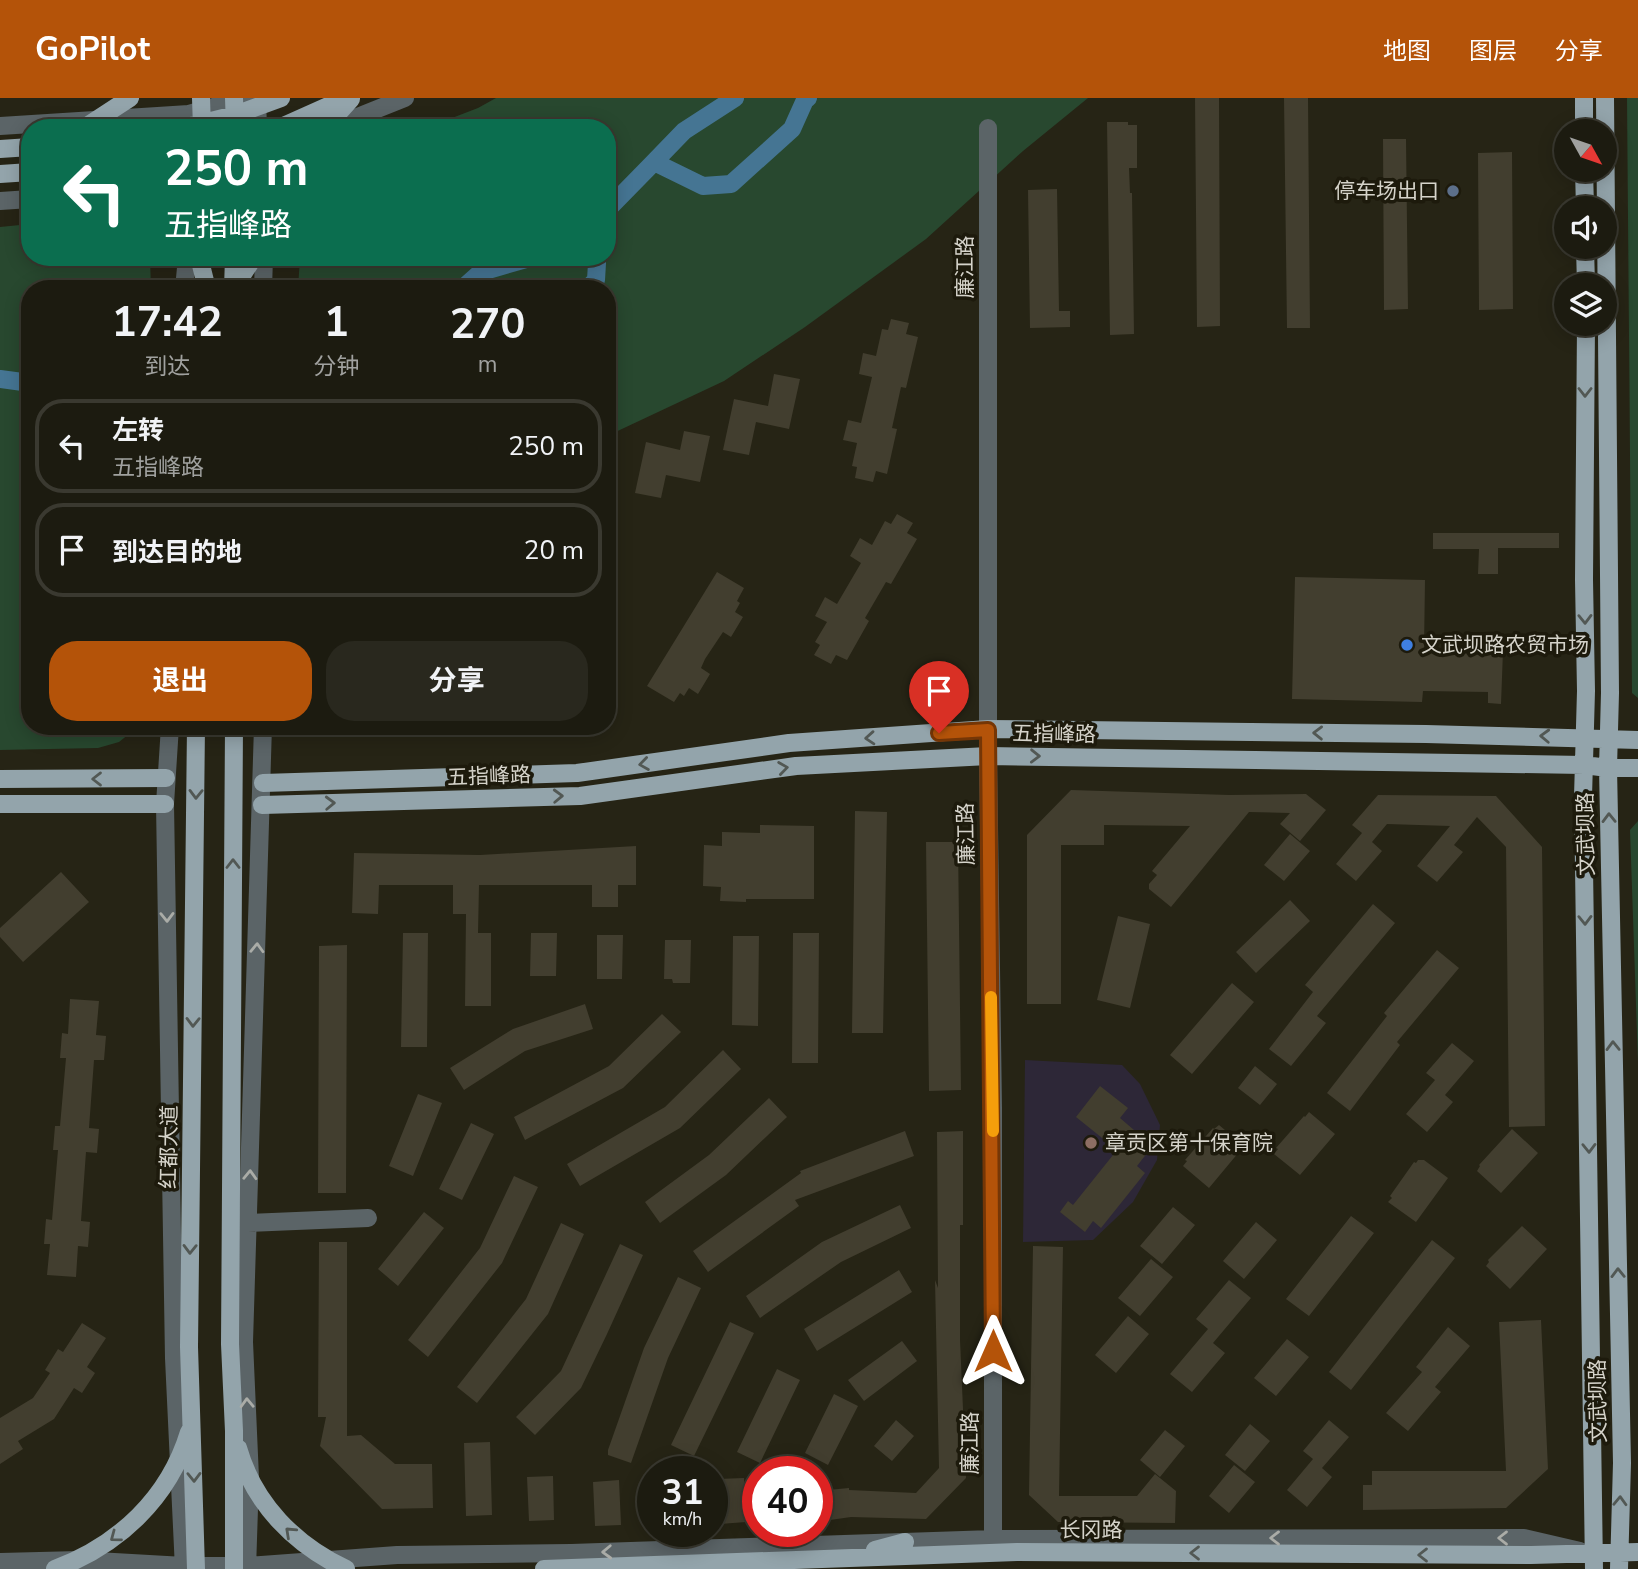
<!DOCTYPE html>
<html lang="zh">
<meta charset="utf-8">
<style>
:root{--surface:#1c1b10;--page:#29281e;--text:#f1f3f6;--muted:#a0a19f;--line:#3a3930;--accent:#b45309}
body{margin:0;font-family:"Nunito Sans","Noto Sans SC",sans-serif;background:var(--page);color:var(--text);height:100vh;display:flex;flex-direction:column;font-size:26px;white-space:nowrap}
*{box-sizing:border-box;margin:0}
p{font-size:23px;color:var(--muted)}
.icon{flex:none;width:38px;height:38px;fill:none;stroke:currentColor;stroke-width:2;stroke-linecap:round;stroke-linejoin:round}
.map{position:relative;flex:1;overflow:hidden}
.details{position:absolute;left:21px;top:182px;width:595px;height:455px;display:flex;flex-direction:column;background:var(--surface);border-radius:28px;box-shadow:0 4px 18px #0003,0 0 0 2px var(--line)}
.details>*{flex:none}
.hud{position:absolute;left:21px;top:21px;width:595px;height:147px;border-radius:28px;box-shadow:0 4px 18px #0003,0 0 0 2px var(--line);background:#0b6e4f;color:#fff;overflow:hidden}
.needle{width:46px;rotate:130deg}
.tools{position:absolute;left:1554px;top:21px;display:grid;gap:14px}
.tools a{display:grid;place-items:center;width:63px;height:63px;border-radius:50%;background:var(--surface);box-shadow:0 4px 18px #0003,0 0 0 2px var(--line);font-size:35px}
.speed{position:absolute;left:637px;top:1358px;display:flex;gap:14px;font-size:35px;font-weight:700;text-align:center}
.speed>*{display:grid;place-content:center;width:91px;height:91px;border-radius:50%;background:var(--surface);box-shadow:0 4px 18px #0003,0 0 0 2px var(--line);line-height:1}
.speed small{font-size:18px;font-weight:400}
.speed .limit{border:10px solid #d22;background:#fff;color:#111}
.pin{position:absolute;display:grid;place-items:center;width:60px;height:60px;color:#fff;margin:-72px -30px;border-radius:50% 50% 50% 0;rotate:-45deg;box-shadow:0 0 7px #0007}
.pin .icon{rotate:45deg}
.me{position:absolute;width:77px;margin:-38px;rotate:0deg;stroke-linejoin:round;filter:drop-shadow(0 0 5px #0008)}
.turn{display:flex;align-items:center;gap:24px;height:147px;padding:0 28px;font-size:32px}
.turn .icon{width:91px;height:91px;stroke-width:2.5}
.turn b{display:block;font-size:49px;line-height:60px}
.eta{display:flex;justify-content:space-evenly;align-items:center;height:119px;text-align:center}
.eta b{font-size:42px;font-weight:700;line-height:49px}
.primary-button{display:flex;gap:14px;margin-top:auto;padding:14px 28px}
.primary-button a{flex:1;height:80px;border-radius:28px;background:var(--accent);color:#fff;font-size:28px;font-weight:700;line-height:80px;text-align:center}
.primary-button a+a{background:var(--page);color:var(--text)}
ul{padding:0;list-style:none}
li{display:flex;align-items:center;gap:21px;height:94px;margin:0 14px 10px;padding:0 14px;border:4px solid var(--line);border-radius:28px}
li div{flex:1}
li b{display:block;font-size:26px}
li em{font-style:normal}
header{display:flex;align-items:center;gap:42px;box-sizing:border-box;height:98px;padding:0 35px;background:var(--accent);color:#fff}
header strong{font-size:33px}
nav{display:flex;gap:38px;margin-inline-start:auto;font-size:24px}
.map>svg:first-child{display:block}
.education{fill:#2d2737}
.green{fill:#28482f}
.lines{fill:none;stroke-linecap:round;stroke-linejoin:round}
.canal{stroke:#457593;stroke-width:18}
.building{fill:#423e2f}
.minor{stroke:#5b6467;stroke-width:18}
.major{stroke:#93a4ab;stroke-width:18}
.oneway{stroke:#525854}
.oneway2{stroke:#aaaca7}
.route-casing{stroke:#753606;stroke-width:18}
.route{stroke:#b45309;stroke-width:12}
.slow{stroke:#f59e0b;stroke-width:12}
.service-dot{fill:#5c6f8a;stroke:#1d1a0c;stroke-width:2.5}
.shop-dot{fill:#3f7fe0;stroke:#1d1a0c;stroke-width:2.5}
.education-dot{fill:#8d6e63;stroke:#1d1a0c;stroke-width:2.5}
.labels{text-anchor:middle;stroke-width:7;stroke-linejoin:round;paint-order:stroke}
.poi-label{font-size:21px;fill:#d5d3ca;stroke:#1d1a0c;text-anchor:start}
.street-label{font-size:21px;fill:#d5d3ca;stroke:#1d1a0c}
</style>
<header>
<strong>GoPilot</strong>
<nav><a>地图</a><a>图层</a><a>分享</a></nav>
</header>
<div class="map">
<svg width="1638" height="1471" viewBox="0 0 1638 1471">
<rect width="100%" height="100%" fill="#262415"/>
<path class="education" d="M 1025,962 L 1122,967 L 1140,986 L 1160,1027 L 1157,1062 L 1133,1104 L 1093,1142 L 1023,1144 Z"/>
<path class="green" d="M 496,0 L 1088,0 L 1023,53 L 926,141 L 805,229 L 724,283 L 607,338 L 607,191 L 298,191 L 300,159 L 607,159 L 607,30 L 426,30 L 478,10 Z
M 1627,0 L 1638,0 L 1638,600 L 1632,595 Z
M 30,126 L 30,159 L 150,159 L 151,191 L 30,191 L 30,628 L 139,628 L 119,644 L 98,650 L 0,652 L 0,129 Z
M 1638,723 L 1638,965 L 1630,732 Z"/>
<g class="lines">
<path class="canal" d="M 654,64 L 684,33 L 735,0
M 607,112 L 654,64 L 703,88 L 731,86 L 792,31 L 805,2 L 808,0
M 462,191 L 481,174 L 533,159
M 587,191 L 596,182 L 597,165 L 592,159
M 0,281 L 30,285"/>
</g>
<path class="building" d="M 1195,0 L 1219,0 L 1220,228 L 1197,229 Z
M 1284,0 L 1308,0 L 1310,230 L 1287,230 Z
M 1107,24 L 1128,24 L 1128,27 L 1137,27 L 1137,70 L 1129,70 L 1130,95 L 1132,95 L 1134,236 L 1110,237 Z
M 1383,41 L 1406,41 L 1408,211 L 1384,212 Z
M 1512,54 L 1513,211 L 1479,212 L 1478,55 Z
M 1057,91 L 1059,213 L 1070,213 L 1070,229 L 1030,230 L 1028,92 Z
M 891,221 L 909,225 L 906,236 L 918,239 L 906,290 L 901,289 L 892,330 L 897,331 L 887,376 L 876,373 L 873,384 L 855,380 L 857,369 L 852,368 L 857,345 L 843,342 L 848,322 L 861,325 L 872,279 L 859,276 L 863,255 L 876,258 L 882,231 L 888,232 Z
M 774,276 L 800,281 L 789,331 L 756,324 L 749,357 L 723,352 L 734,301 L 768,308 Z
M 684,333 L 710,338 L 700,384 L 666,377 L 661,400 L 635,395 L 646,344 L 680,352 Z
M 897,416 L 913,425 L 907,435 L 917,441 L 891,486 L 886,484 L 865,520 L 869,523 L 847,562 L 836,557 L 831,566 L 814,557 L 820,547 L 815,544 L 827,524 L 815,518 L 825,499 L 837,506 L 861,465 L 850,458 L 860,440 L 872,447 L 885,423 L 891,426 Z
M 1433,435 L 1559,435 L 1559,450 L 1498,450 L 1498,476 L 1478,476 L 1479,451 L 1433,451 Z
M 717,474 L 744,490 L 737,503 L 740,505 L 735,514 L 743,519 L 731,539 L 723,534 L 705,561 L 701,570 L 710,576 L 698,596 L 689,590 L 684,598 L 680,595 L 674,604 L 647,588 Z
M 1295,479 L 1425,482 L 1424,551 L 1503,553 L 1501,606 L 1488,605 L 1488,594 L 1423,593 L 1422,604 L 1292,601 Z
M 1071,692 L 1229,697 L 1306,696 L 1326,712 L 1300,743 L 1280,726 L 1290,715 L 1249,714 L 1171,809 L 1149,791 L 1149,786 L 1157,777 L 1152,773 L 1190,728 L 1104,727 L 1104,747 L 1061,747 L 1061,906 L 1027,906 L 1027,737 Z
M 1378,697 L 1496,698 L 1542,749 L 1545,1028 L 1509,1029 L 1506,749 L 1477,719 L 1454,747 L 1463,754 L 1437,784 L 1417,768 L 1450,728 L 1387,726 L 1372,744 L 1382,753 L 1356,783 L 1336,766 L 1362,735 L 1352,727 Z
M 855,713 L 887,714 L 883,935 L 852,935 Z
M 760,727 L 814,728 L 814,801 L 746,801 L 746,804 L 720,803 L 721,789 L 703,788 L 704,747 L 722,748 L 722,734 L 760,735 Z
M 1290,736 L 1310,753 L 1284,783 L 1264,767 Z
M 926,744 L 958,744 L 961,992 L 929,993 Z
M 636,748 L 636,787 L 618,787 L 618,809 L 592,809 L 592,787 L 479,787 L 478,835 L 491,835 L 491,908 L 465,908 L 466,816 L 453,816 L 453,787 L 379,787 L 378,816 L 352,815 L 354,755 L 480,757 Z
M 61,774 L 89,804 L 23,864 L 0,839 L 0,830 Z
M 1290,802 L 1310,823 L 1256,875 L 1236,854 Z
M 1373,806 L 1395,825 L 1317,918 L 1326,925 L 1291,968 L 1269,951 L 1313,894 L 1305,887 Z
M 1118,818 L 1150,826 L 1130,910 L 1097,902 Z
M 403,835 L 428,835 L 427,949 L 401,949 Z
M 531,835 L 557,835 L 556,878 L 530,878 Z
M 793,835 L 819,835 L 818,965 L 792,965 Z
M 597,837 L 623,837 L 622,881 L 597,881 Z
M 733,838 L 759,838 L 758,928 L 732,927 Z
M 665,842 L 691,842 L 690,885 L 673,885 L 672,881 L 664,881 Z
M 347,847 L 346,1095 L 318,1095 L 319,848 Z
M 1437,852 L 1459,870 L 1397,944 L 1400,947 L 1350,1013 L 1327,995 L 1387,918 L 1384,915 Z
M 1232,885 L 1254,904 L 1192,976 L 1170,957 Z
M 70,901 L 99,903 L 96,937 L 106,938 L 104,962 L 94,962 L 89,1030 L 99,1031 L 97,1055 L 86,1054 L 81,1123 L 90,1124 L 88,1149 L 78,1148 L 76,1179 L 47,1177 L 50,1146 L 44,1146 L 46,1121 L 52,1122 L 58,1052 L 53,1052 L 55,1028 L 60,1028 L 66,960 L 60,960 L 62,935 L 68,936 Z
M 585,906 L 593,931 L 525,953 L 464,992 L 450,970 L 513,931 Z
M 662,916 L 681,934 L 623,990 L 525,1042 L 514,1019 L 609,968 Z
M 1452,945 L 1474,963 L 1445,997 L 1453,1004 L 1427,1034 L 1406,1016 L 1435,982 L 1426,975 Z
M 723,952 L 741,971 L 680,1030 L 580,1088 L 567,1066 L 665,1009 Z
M 1255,968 L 1277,986 L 1260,1007 L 1238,990 Z
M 1100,988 L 1128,1010 L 1120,1020 L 1141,1038 L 1136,1044 L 1148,1054 L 1137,1068 L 1145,1075 L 1101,1130 L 1093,1123 L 1085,1134 L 1060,1114 L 1068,1103 L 1073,1107 L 1117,1052 L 1076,1019 Z
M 418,996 L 442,1005 L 413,1078 L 389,1068 Z
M 769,1000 L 787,1019 L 726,1077 L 660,1125 L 645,1104 L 709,1057 Z
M 1309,1014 L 1335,1036 L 1300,1077 L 1274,1056 L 1278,1051 L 1276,1050 L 1304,1018 L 1305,1019 Z
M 471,1025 L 494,1036 L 462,1102 L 439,1091 Z
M 1219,1027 L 1244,1048 L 1209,1090 L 1183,1068 L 1187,1063 L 1185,1062 L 1213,1030 L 1214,1031 Z
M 1512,1031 L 1538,1055 L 1501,1095 L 1477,1073 L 1480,1068 L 1479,1067 Z
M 905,1033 L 914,1058 L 795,1102 L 799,1108 L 708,1174 L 693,1153 L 801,1075 L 800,1073 Z
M 963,1033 L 963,1127 L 960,1127 L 960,1242 L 966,1380 L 926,1421 L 851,1419 L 830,1422 L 828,1392 L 849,1390 L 849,1392 L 916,1395 L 939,1370 L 935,1182 L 938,1190 L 937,1034 Z
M 1418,1062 L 1424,1062 L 1448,1080 L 1416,1124 L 1388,1104 L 1392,1100 L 1390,1098 L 1414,1064 L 1416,1065 Z
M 514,1078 L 538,1089 L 502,1165 L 428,1259 L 408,1242 L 480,1150 Z
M 900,1107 L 911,1130 L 841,1164 L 760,1220 L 746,1198 L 822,1144 Z
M 1173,1109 L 1195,1127 L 1162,1166 L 1140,1148 Z
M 424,1114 L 444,1130 L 398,1188 L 378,1171 Z
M 1351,1118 L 1374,1135 L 1309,1218 L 1286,1201 Z
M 1256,1124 L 1277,1142 L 1244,1181 L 1223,1163 Z
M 561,1125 L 584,1136 L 548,1216 L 477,1305 L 457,1289 L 526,1201 Z
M 1522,1128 L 1547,1151 L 1510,1191 L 1486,1168 L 1489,1164 L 1488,1162 Z
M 1432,1142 L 1455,1160 L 1351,1292 L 1329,1274 Z
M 319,1144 L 347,1144 L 347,1338 L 361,1337 L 395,1366 L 432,1366 L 433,1410 L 382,1411 L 320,1348 L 326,1319 L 318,1319 Z
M 620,1146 L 643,1157 L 607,1236 L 581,1290 L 535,1337 L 516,1319 L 561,1273 Z
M 1033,1148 L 1063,1149 L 1059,1398 L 1137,1398 L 1155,1376 L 1176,1393 L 1175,1425 L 1058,1424 L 1029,1397 Z
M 1151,1161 L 1173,1179 L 1140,1218 L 1118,1200 Z
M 899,1172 L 912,1194 L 817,1253 L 804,1231 Z
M 678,1179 L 701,1190 L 668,1260 L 631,1365 L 608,1357 L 608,1352 L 644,1250 Z
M 1229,1182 L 1251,1200 L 1213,1245 L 1225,1255 L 1192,1294 L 1170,1276 L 1208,1231 L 1196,1221 Z
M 1128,1218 L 1149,1236 L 1116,1275 L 1095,1257 Z
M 1541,1222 L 1548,1371 L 1506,1410 L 1363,1412 L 1363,1387 L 1372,1387 L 1372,1373 L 1506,1373 L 1499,1224 Z
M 730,1224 L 754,1235 L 694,1358 L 671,1347 Z
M 82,1225 L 106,1240 L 87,1269 L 95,1275 L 82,1295 L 74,1290 L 54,1321 L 18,1343 L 23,1351 L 0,1366 L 0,1320 L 33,1300 L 50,1275 L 45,1272 L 58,1251 L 63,1254 Z
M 1448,1229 L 1470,1248 L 1435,1289 L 1441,1294 L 1408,1333 L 1386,1315 L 1422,1274 L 1416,1269 Z
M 1287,1241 L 1309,1259 L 1276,1298 L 1254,1280 Z
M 902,1243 L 917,1263 L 864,1303 L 848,1282 Z
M 777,1271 L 800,1282 L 760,1365 L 737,1354 Z
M 834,1296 L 858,1308 L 828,1367 L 805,1355 Z
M 896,1322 L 914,1338 L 892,1363 L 874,1348 Z
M 1329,1322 L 1349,1339 L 1322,1370 L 1332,1379 L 1307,1409 L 1287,1392 L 1313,1361 L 1303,1353 Z
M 1250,1326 L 1270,1343 L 1245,1373 L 1225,1357 Z
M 1165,1332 L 1185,1348 L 1160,1379 L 1140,1362 Z
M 490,1344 L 492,1417 L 466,1418 L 464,1345 Z
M 1234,1367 L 1255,1384 L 1229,1415 L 1209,1398 Z
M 553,1378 L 554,1422 L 529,1423 L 527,1379 Z
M 744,1380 L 746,1424 L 720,1426 L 718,1381 Z
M 619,1382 L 621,1427 L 595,1428 L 593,1384 Z"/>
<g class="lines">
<path class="minor" d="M 257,0 L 258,30
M 0,28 L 189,16 L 245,0
M 330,30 L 405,0
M 988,30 L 988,658 L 993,1010 L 993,1441
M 0,103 L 30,101
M 184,191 L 187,159
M 263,191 L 264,159
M 170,628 L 165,706 L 174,1260 L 184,1471
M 248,1125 L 368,1120
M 0,1464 L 79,1462 L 184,1468 L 247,1468 L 397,1457 L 571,1455 L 993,1441 L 1524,1440 L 1580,1453
M 247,1471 L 250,1380 L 244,1244 L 263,628"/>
<path class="major" d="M 201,0 L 202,30
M 234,0 L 235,30
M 1584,0 L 1584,33
M 1605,0 L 1610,595 L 1608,670 L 1622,1365 L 1619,1471
M 84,30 L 130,0
M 183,30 L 235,17 L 281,0
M 279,30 L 346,0
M 325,30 L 351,1
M 0,51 L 30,49
M 1584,72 L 1585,110
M 0,76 L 30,74
M 1585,149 L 1586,187
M 199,159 L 207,191
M 233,191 L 254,159
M 233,191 L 234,159
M 1586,226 L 1584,482 L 1586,593 L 1583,699 L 1594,1471
M 234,628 L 230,1246 L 234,1333 L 234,1471
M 0,681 L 166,680
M 263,685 L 577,675 L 789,645 L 988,631 L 1426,636 L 1638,642
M 0,706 L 165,706
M 262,707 L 580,698 L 796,668 L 988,658 L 1584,667 L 1608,670 L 1638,670
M 238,1350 C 254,1406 295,1447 346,1471
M 875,1452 L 905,1444
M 55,1471 C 119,1447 169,1400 189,1334
M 196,1471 L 189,1249 L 196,628
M 544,1471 L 1017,1454 L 1531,1457 L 1638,1454"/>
</g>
<defs><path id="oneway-chevron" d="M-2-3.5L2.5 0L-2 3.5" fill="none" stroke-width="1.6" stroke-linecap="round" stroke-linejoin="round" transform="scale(1.75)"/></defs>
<g class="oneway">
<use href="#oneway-chevron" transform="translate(1585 294) rotate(90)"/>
<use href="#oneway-chevron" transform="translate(1585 521) rotate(89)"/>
<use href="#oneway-chevron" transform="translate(1318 635) rotate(-179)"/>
<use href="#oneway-chevron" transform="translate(1545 638) rotate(-178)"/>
<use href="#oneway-chevron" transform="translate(870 640) rotate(176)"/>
<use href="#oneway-chevron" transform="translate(1035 658) rotate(1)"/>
<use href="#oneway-chevron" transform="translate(644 666) rotate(172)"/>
<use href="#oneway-chevron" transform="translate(783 670) rotate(-8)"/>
<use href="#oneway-chevron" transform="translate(97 681) rotate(180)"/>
<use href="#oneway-chevron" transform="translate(196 696) rotate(91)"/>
<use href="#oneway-chevron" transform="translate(558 698) rotate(-2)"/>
<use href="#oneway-chevron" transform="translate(330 705) rotate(-2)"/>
<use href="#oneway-chevron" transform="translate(1609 720) rotate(-91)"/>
<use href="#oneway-chevron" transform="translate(233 766) rotate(-90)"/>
<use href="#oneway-chevron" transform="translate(1585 822) rotate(89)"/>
<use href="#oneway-chevron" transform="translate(193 924) rotate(91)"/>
<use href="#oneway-chevron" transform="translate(1613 948) rotate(-91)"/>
<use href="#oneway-chevron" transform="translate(1589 1050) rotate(89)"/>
<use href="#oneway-chevron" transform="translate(190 1151) rotate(91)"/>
<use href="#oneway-chevron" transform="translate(1618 1175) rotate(-91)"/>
<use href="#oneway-chevron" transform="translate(194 1379) rotate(89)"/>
<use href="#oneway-chevron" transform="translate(1620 1403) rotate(-88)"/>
<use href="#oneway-chevron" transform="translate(290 1434) rotate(-137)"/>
<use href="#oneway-chevron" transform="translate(115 1439) rotate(143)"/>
<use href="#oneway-chevron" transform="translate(1195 1455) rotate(-180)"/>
<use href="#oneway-chevron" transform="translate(1423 1457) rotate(-180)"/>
</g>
<g class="oneway2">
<use href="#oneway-chevron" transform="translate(167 819) rotate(89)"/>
<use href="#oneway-chevron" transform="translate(257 850) rotate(-88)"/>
<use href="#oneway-chevron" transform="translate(250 1077) rotate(-88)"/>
<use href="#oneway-chevron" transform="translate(247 1305) rotate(-92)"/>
<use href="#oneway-chevron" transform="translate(1275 1440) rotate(180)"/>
<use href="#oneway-chevron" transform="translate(1503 1440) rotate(180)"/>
<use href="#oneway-chevron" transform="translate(607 1454) rotate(178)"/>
</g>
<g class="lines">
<g class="route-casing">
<path id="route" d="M 939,635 L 988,632 L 993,1253"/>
</g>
<use href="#route" class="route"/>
<path class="slow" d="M 991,899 L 993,1033"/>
</g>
<circle class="service-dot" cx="1453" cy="93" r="7"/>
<circle class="shop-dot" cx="1407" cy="547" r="7"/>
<circle class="education-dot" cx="1091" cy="1045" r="7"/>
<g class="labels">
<g class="poi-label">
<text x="1439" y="100" text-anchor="end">停车场出口</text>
<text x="1421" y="554">文武坝路农贸市场</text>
<text x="1105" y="1052">章贡区第十保育院</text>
</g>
<g class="street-label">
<text transform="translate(965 169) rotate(-90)" y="7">廉江路</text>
<text transform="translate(1054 636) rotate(1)" y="7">五指峰路</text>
<text transform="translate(489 678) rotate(-2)" y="7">五指峰路</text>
<text transform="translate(966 736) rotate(-91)" y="7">廉江路</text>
<text transform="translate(1586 736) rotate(-91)" y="7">文武坝路</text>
<text transform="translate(169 1049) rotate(-89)" y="7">红都大道</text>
<text transform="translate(1598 1303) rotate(-91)" y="7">文武坝路</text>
<text transform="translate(970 1345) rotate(-90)" y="7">廉江路</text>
<text x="1091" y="1439">长冈路</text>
</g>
</g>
</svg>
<div class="tools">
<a><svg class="needle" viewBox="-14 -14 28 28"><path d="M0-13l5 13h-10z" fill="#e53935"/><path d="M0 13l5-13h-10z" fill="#a0a19f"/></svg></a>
<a><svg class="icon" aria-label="sound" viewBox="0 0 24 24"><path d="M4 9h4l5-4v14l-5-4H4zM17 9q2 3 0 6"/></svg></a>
<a><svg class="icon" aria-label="layers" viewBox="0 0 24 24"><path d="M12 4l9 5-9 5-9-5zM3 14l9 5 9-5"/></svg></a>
</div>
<div class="speed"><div>31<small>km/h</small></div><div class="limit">40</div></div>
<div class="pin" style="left:939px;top:635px;background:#d93025"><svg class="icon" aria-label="arrive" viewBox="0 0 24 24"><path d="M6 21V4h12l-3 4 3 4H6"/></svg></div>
<svg class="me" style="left:993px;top:1253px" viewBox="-20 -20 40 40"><path d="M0-17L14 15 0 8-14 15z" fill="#b45309" stroke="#fff" stroke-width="4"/></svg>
<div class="hud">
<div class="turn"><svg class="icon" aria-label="left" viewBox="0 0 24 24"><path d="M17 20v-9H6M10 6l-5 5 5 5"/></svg><div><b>250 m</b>五指峰路</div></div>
</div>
<section class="details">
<div class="eta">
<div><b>17:42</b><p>到达</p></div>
<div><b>1</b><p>分钟</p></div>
<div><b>270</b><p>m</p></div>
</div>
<ul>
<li><svg class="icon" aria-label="left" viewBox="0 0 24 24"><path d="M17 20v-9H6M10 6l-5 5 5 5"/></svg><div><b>左转</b><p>五指峰路</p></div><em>250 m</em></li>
<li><svg class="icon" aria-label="arrive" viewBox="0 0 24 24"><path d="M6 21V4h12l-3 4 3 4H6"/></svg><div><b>到达目的地</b></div><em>20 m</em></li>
</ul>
<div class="primary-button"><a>退出</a><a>分享</a></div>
</section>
</div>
